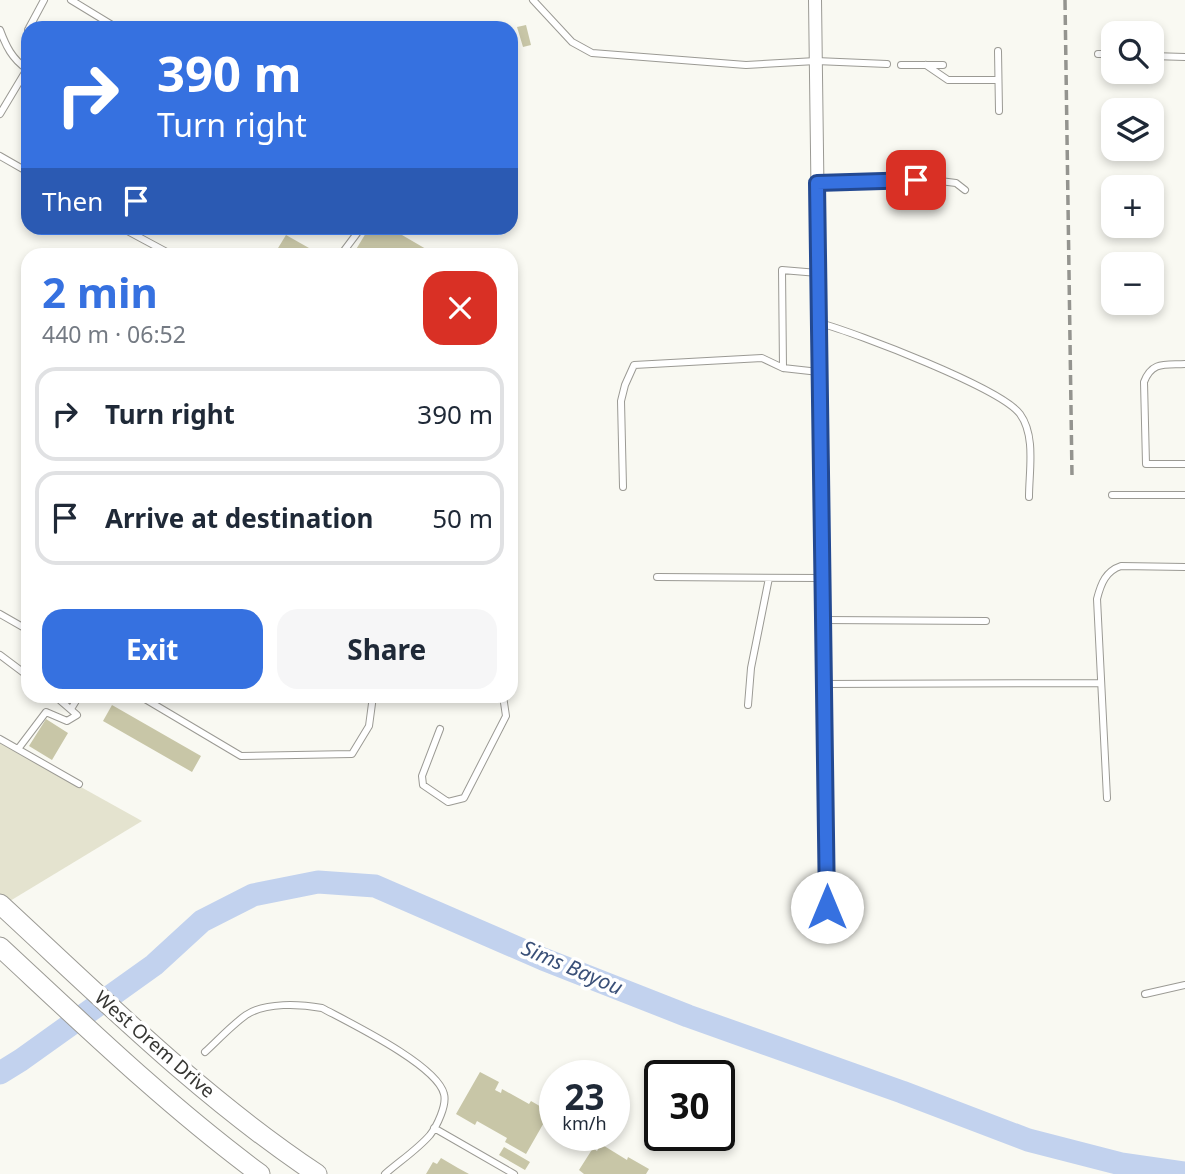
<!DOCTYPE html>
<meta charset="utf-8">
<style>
:root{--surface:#fff;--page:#f6f6f7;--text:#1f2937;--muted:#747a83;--line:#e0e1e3;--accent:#3671e0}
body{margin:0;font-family:"Noto Sans",sans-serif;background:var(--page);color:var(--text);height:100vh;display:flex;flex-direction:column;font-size:26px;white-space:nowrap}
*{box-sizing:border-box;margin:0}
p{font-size:23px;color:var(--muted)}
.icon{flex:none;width:38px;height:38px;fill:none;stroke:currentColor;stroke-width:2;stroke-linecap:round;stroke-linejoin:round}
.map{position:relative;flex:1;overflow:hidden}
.side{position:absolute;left:21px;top:248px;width:497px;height:455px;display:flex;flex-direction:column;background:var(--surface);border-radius:21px;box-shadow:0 4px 10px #0003}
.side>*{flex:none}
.guide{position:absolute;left:21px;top:21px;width:497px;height:214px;border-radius:21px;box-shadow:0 4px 10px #0003;background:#3671e0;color:#fff;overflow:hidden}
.tools{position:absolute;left:1101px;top:21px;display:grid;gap:14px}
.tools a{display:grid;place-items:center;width:63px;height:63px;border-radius:14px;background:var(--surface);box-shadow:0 4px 10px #0003;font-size:35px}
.speed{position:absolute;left:539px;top:1060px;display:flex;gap:14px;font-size:35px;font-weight:700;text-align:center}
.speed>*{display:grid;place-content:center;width:91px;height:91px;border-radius:50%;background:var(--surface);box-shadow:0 4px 10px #0003;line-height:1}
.speed small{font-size:18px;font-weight:400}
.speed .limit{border:4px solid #111;border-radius:10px;background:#fff;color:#111}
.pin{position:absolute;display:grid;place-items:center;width:60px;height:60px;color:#fff;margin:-30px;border-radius:14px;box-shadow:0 4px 10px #0006}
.me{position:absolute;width:77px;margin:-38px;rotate:0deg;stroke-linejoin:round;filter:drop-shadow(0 0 5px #0008)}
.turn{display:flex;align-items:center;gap:24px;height:147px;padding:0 21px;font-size:32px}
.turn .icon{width:91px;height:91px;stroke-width:2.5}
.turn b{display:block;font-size:49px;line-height:60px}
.then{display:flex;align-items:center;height:66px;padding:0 21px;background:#0003;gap:14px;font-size:26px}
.round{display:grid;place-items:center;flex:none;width:74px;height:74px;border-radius:21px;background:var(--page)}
.head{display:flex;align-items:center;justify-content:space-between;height:119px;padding:0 21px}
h1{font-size:42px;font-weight:700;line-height:52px;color:var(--accent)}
.action{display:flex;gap:14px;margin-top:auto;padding:14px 21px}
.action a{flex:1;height:80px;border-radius:21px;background:var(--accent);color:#fff;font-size:28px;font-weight:700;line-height:80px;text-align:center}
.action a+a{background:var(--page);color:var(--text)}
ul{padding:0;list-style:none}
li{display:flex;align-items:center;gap:21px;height:94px;margin:0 14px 10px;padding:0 7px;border:4px solid var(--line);border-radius:21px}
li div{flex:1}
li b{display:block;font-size:26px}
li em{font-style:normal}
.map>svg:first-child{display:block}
.green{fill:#e4e3cf}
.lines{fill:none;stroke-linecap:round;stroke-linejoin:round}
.river{stroke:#c2d2ee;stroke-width:23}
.building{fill:#c8c6a7}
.service-casing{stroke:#9b9a94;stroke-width:8}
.minor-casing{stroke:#9b9a94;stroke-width:14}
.secondary-casing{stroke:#9b9a94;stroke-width:21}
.service{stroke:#fff;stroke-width:6}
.minor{stroke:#fff;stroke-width:12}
.secondary{stroke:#fff;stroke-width:19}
.rail{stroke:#94948f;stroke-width:3.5;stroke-dasharray:10 5;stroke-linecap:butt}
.route-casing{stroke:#234992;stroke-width:18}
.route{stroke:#3671e0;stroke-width:12}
.labels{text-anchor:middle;stroke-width:7;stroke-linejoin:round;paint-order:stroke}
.street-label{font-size:19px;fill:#373734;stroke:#fff}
.water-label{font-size:21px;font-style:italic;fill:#3a5078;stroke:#fff}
</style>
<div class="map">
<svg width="1185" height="1174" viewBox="0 0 1185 1174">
<rect width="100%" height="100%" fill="#f9f9f2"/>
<path class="green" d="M 0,742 L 142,821 L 0,907 Z"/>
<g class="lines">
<path class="river" d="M 0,1073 L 21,1060 L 154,965 L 202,921 L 253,895 L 318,882 L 375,886 L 543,959 L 688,1016 L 902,1092 L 1028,1140 L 1121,1164 L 1185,1173"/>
</g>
<path class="building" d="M 526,25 L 531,45 L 523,47 L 517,27 Z
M 369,228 L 390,228 L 438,256 L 352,256 Z
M 286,235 L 309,248 L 305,256 L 279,256 L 275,253 Z
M 112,705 L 201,756 L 192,772 L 103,721 Z
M 46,719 L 68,733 L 52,760 L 29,746 Z
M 480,1072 L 499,1082 L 495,1090 L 501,1093 L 502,1089 L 529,1104 L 531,1101 L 550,1112 L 526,1154 L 505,1142 L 507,1138 L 477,1121 L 475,1125 L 456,1114 Z
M 601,1144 L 627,1160 L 628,1157 L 649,1169 L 646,1174 L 584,1174 L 579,1170 L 593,1148 L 597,1151 Z
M 504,1147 L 530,1162 L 525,1170 L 499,1155 Z
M 441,1158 L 458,1168 L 469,1174 L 426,1174 L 433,1162 L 437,1164 Z"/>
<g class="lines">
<g class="service-casing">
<path id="service" d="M 71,0 L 117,28
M 533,0 L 572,42 L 592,53 L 746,65 L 816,61 L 887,64
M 29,28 L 44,0
M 0,30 C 6,46 12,59 27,69
M 998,51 L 999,111
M 1098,54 L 1113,54
M 1152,56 L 1185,57
M 901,65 L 943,65
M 926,65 L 948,80 L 998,80
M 0,114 L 27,69 L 28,30
M 0,156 L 28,172
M 817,183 L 940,181 L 956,183 L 965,190
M 122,228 L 174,256
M 340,256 L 361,228
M 818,273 L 782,270 L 783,368 L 819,372
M 820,323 C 856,333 1001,388 1020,414 C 1036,436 1029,471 1029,497
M 1185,364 C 1165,365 1152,361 1144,382 L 1146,464 L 1185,464
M 623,487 L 621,401 L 625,385 L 634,365 L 762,358 L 783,368
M 1112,495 L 1185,495
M 657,577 L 821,578
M 0,614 L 28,630
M 824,620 L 986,621
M 0,655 L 28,676
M 824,684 L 1101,683
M 140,696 L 241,756 L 352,754 L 369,726 L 373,696
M 748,705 L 751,668 L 769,578
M 71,709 L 79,696
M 440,729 L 422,776 L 423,785 L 448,802 L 464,798 L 506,716 L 503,696
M 0,739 L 79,784
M 18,749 L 46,712 L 67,721 L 77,715 L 55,696
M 1107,798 L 1097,599 C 1101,583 1106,571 1121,566 L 1185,567
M 1145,994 L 1185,985
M 205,1052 C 218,1040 232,1025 246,1015 C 266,1002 300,1004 322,1008 C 350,1023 437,1065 444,1094 C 447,1105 437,1126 430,1135 C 418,1149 400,1161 385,1174
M 434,1128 L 514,1174"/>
</g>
<g class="minor-casing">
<path id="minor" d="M 815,0 L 827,907"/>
</g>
<g class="secondary-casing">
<path id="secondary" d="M 0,904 C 102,998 201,1097 317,1174
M 0,947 C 84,1025 168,1106 260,1174"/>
</g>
<use href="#service" class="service"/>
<use href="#minor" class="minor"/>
<use href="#secondary" class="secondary"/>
<path class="rail" d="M 1065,0 L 1072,476"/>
</g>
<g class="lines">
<g class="route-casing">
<path id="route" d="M 827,907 L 817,183 L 916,180"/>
</g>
<use href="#route" class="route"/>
</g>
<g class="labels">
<g class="street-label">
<text transform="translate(155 1044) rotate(41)" y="7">West Orem Drive</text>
</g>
<g class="water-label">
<text transform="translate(572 968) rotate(23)" y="7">Sims Bayou</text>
</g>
</g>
</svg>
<div class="tools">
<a><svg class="icon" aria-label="search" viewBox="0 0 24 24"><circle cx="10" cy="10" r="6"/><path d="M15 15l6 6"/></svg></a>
<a><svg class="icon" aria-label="layers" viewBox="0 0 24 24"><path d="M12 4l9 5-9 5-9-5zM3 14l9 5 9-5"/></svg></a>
<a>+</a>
<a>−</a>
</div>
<div class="speed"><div>23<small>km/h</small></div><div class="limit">30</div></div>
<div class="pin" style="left:916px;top:180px;background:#d93025"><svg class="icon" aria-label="arrive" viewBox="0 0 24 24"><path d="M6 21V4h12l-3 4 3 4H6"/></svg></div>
<svg class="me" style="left:827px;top:907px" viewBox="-20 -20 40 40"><circle r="19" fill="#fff"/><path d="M0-13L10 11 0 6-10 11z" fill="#3671e0"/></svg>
<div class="guide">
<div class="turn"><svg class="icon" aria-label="right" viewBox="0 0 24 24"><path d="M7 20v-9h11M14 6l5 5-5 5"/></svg><div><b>390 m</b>Turn right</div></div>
<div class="then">Then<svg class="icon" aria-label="arrive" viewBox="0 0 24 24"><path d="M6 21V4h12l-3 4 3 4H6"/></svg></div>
</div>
<section class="side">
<div class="head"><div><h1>2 min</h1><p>440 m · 06:52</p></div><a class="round" style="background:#d93025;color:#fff"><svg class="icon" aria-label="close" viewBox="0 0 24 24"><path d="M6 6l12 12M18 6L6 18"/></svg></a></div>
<ul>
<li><svg class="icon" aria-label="right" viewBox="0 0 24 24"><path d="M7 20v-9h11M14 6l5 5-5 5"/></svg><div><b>Turn right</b></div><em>390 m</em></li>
<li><svg class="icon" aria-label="arrive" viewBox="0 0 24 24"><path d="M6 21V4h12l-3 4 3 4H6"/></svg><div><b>Arrive at destination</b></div><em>50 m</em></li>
</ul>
<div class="action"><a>Exit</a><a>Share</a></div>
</section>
</div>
